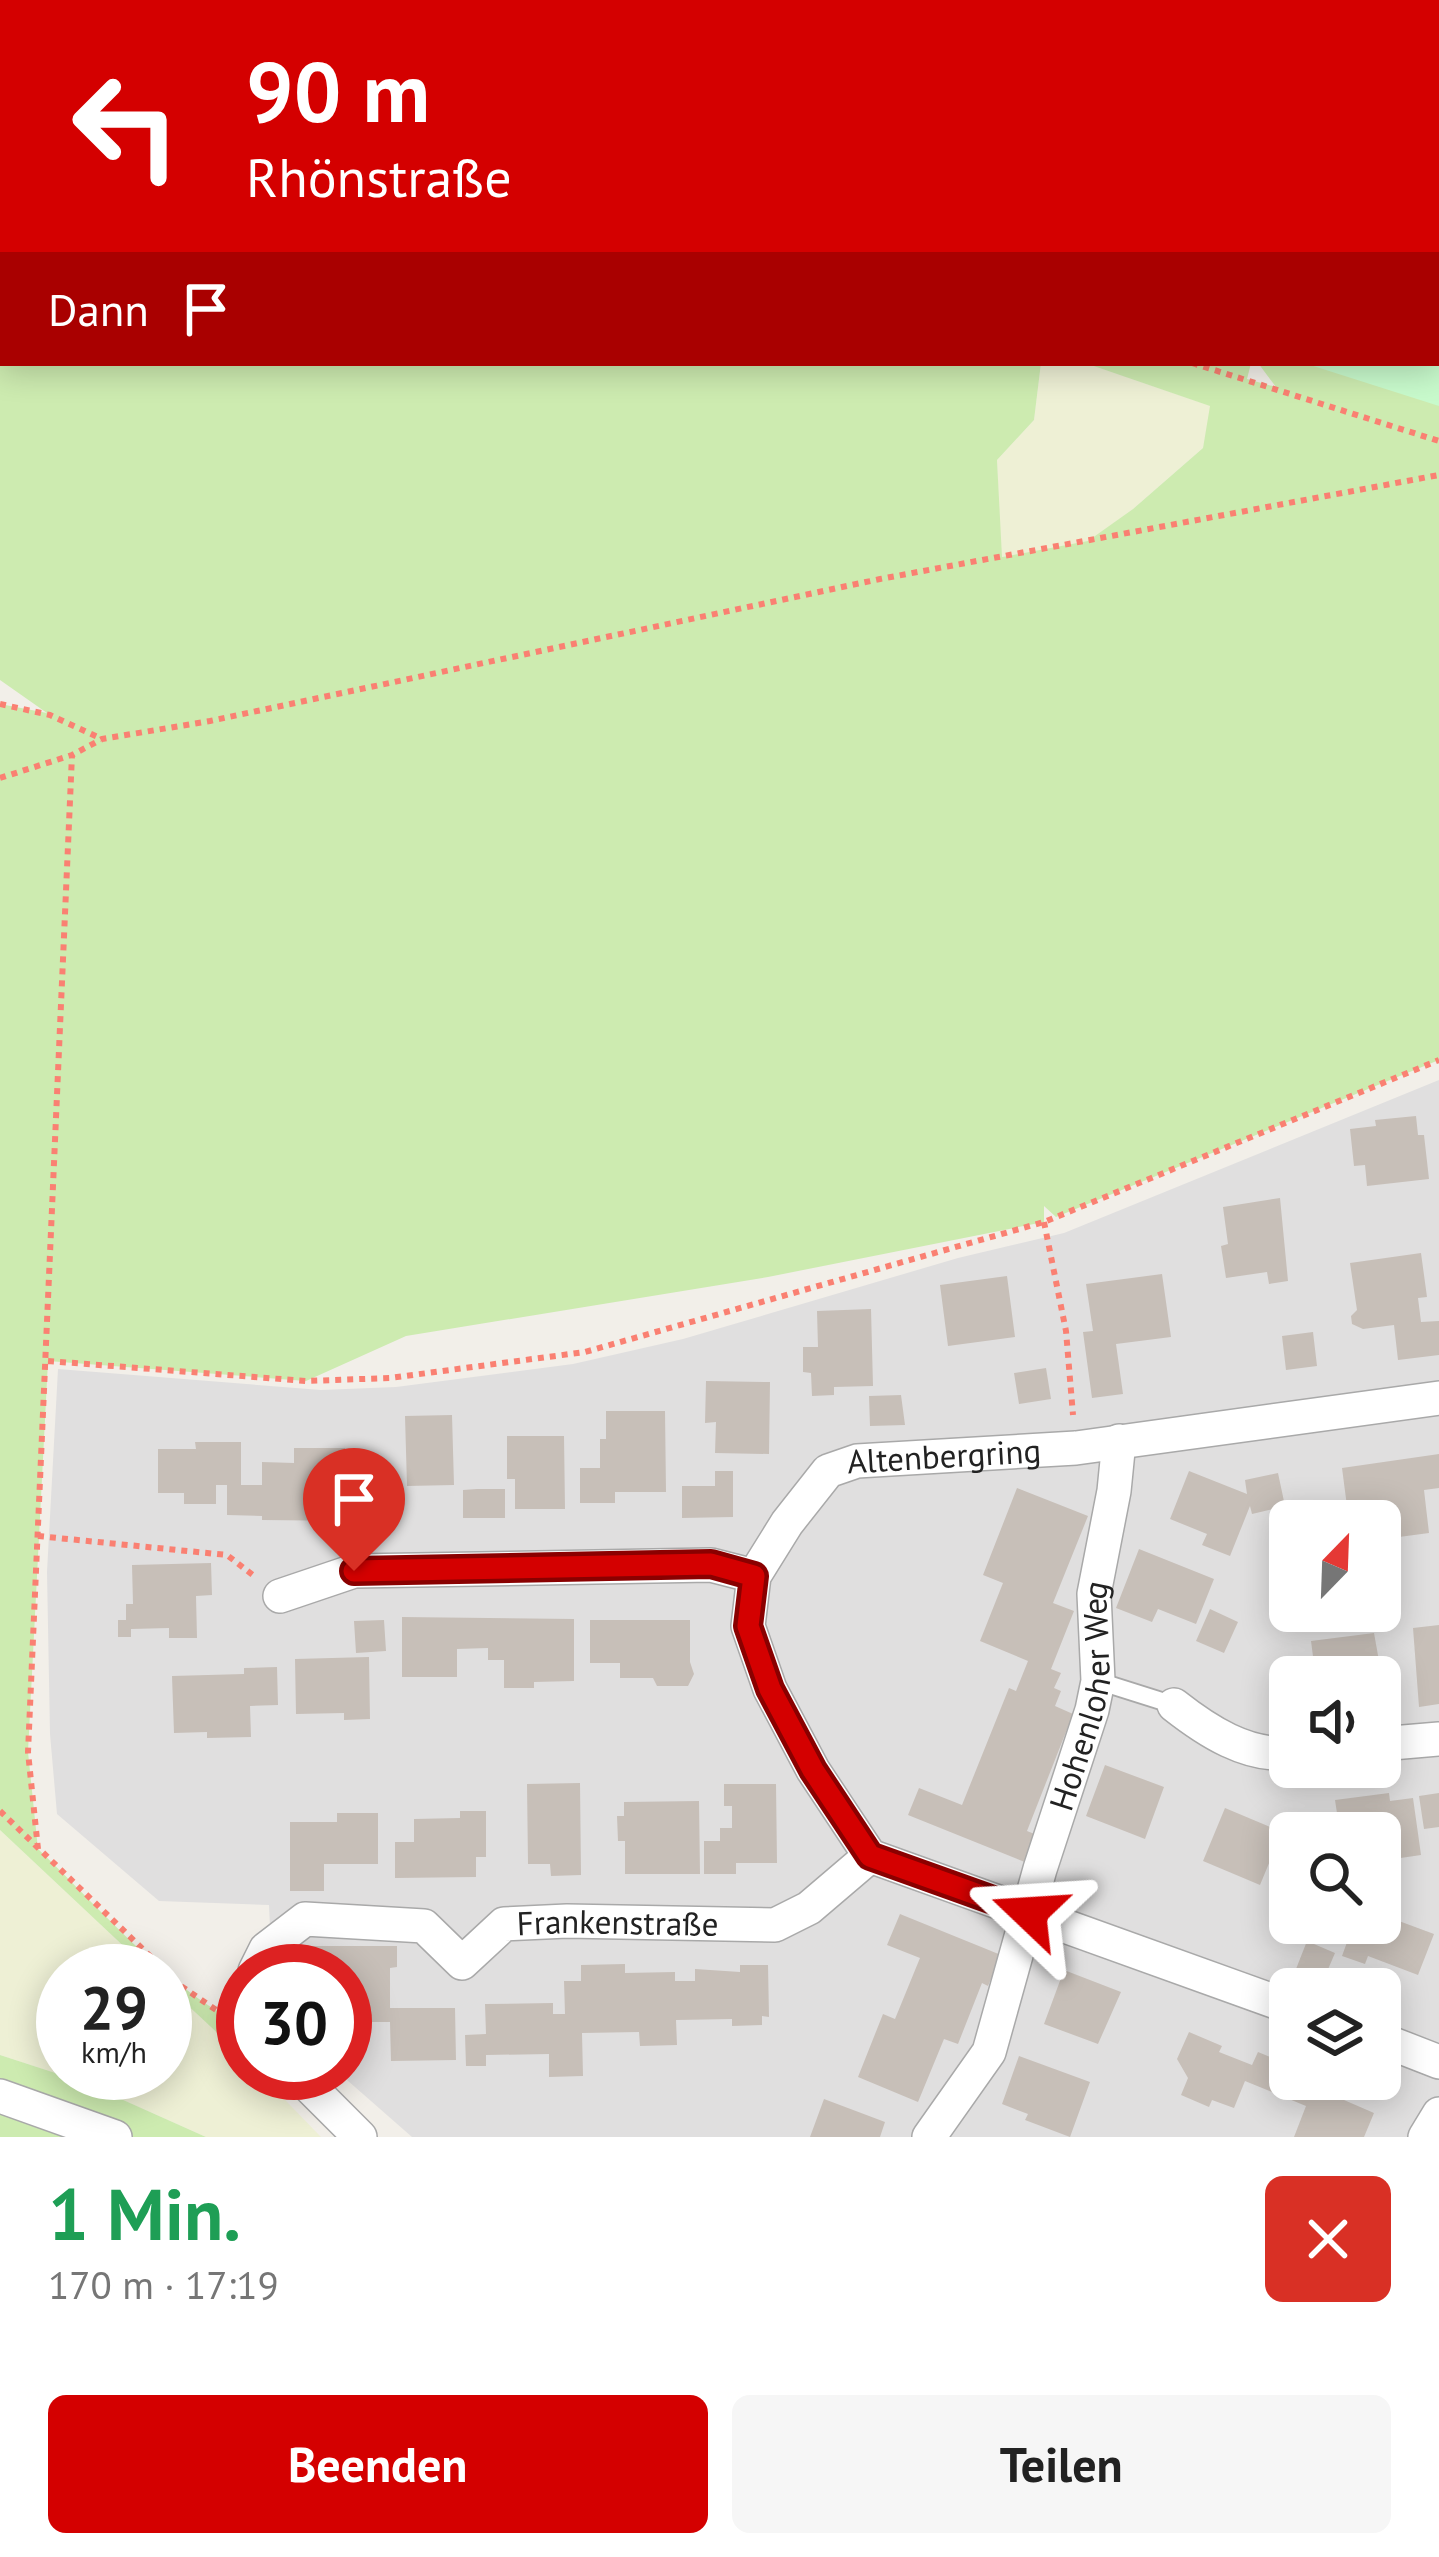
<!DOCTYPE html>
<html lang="de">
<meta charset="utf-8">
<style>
:root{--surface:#fff;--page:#f6f6f6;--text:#222;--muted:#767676;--accent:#d40000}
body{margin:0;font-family:"PT Sans",sans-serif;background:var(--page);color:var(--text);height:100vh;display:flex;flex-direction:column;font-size:45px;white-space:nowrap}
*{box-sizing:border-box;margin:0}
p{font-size:39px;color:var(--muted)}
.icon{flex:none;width:66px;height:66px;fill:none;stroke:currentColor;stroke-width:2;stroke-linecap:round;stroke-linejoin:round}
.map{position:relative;height:2137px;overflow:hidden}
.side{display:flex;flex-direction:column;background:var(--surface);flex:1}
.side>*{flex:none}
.guide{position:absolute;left:0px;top:0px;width:1440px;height:366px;box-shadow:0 6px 30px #0003;background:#d40000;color:#fff;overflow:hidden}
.needle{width:78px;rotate:23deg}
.controls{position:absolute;left:1269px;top:1500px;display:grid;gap:24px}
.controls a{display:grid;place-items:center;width:132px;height:132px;border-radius:18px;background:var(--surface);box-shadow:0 6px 30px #0003;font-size:60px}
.speed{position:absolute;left:36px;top:1944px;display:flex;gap:24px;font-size:60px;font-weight:700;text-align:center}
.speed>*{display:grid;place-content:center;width:156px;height:156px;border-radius:50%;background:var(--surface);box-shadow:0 6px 30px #0003;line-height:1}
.speed small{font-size:30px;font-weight:400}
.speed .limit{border:18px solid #d22;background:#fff;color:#111}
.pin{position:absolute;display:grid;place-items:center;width:102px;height:102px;color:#fff;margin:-123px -51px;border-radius:50% 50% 50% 0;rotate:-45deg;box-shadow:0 0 12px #0007}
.pin .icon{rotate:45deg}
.me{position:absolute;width:132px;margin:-66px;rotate:290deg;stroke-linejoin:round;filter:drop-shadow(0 0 9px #0008)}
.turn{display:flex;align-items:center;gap:42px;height:252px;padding:0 48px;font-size:54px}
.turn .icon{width:156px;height:156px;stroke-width:2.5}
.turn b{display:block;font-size:84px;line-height:102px}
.then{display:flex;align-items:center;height:114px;padding:0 48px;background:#0003;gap:24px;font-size:45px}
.round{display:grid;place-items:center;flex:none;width:126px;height:126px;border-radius:18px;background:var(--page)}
.summary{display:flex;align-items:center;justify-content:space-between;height:204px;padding:0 48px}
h1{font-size:72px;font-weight:600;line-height:90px;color:#1e9e55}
.primary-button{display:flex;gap:24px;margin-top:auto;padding:24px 48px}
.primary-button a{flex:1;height:138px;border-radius:18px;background:var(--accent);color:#fff;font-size:48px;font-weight:600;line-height:138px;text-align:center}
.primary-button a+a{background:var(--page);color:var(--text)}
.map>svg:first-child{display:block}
.residential{fill:#e0dfdf;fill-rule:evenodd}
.farmland{fill:#eef0d5}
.grass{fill:#cdebb0}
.park{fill:#c8facc}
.building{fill:#c7bfb8}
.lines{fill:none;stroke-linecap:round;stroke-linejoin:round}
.lane-casing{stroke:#a9a9a9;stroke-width:20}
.street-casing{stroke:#a9a9a9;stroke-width:36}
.path{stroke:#fa8072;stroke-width:6;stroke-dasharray:6 6;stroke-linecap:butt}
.lane{stroke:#fff;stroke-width:16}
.street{stroke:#fff;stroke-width:33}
.route-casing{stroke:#8a0000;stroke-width:30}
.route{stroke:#d40000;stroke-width:21}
.labels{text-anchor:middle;stroke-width:9;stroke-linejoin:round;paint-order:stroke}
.street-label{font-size:33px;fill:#222;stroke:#fff}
</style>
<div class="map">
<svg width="1439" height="2137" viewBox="0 0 1439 2137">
<rect width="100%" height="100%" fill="#f2efe9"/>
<path class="residential" d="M 1439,1080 L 1439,2137 L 412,2137 L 339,2073 L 345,2073 L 345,1971 L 272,1971 L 269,1905 L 159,1901 L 57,1814 L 50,1734 L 47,1572 L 58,1369 L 321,1390 L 396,1387 L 573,1364 L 683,1339 L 958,1258 L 1064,1233 ZM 1290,1521 L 1380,1521 L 1380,1611 L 1290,1611 ZM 1290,1677 L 1380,1677 L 1380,1767 L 1290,1767 ZM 1290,1833 L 1380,1833 L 1380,1923 L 1290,1923 ZM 1290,1989 L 1380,1989 L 1380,2079 L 1290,2079 Z"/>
<path class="farmland" d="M 1041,363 L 1085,363 L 1211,406 L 1203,448 L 1133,509 L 1088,542 L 1001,557 L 997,460 L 1034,420 Z
M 0,1830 L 150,1971 L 63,1971 L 63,2073 L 165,2073 L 165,1984 L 243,2057 L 243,2073 L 259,2073 L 321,2137 L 206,2137 L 83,2082 L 0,2055 Z"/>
<path class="grass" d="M 1439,0 L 1439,1060 L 1056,1217 L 1044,1206 L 1044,1222 L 768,1277 L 406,1336 L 306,1381 L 48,1361 L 28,1752 L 38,1849 C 93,1901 175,1996 243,2024 L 243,2057 L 165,1984 L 165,1971 L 150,1971 L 0,1830 L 0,704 L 47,713 L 0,680 L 0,91 L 3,363 L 1041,363 L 1034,420 L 997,460 L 1002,557 L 1088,541 L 1133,509 L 1203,448 L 1210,406 L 1085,363 L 1251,363 L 1247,379 L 1276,387 L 1258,363 L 1437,363 L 1437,3 L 585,3 Z
M 0,2055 L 83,2082 L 206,2137 L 0,2137 Z"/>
<path class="park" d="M 0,0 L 1439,0 L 1439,406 L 1304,363 L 1437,363 L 1437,3 L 3,3 L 3,306 Z"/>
<path class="building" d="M 1416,1116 L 1418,1135 L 1424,1135 L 1429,1179 L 1367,1186 L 1365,1165 L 1354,1166 L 1350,1129 L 1376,1126 L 1375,1120 Z
M 1280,1198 L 1288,1281 L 1269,1284 L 1267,1272 L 1226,1278 L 1221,1246 L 1228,1244 L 1223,1207 Z
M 1421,1253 L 1427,1297 L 1418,1298 L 1421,1322 L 1439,1321 L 1439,1355 L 1398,1360 L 1394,1325 L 1363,1329 L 1352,1324 L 1351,1316 L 1357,1310 L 1350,1263 Z
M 1162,1274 L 1171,1337 L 1116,1344 L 1123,1394 L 1092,1398 L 1083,1332 L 1093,1331 L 1086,1284 Z
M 1007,1276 L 1015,1337 L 948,1346 L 940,1285 Z
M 871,1309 L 873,1386 L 834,1387 L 834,1395 L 812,1396 L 811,1373 L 803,1372 L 803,1347 L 818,1347 L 817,1311 Z
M 1313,1332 L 1317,1366 L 1286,1370 L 1282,1336 Z
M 1046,1368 L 1051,1399 L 1019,1404 L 1014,1373 Z
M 706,1381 L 770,1382 L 769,1454 L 715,1453 L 716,1422 L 705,1423 Z
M 901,1395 L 905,1425 L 870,1426 L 869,1396 Z
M 606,1411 L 665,1411 L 666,1492 L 615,1492 L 615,1503 L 580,1503 L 580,1468 L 600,1468 L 600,1439 L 606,1439 Z
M 452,1415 L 454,1485 L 407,1486 L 405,1416 Z
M 507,1436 L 564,1436 L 565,1509 L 515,1509 L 515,1479 L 507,1479 Z
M 195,1442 L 241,1442 L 241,1485 L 262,1485 L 262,1462 L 294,1463 L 294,1448 L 345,1448 L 345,1485 L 356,1485 L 356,1521 L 262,1520 L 262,1516 L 227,1515 L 227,1485 L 216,1485 L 216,1504 L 184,1504 L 184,1493 L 158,1493 L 158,1449 L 196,1449 Z
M 1439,1454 L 1439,1488 L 1424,1490 L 1429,1533 L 1399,1537 L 1395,1508 L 1348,1514 L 1342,1468 Z
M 715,1471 L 733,1471 L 733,1517 L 682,1518 L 682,1486 L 715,1486 Z
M 1189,1471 L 1247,1494 L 1245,1480 L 1278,1473 L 1285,1506 L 1252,1514 L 1250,1506 L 1230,1556 L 1202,1545 L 1207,1534 L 1170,1519 Z
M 1017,1488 L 1088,1516 L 1053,1603 L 1074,1611 L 1051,1669 L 1061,1673 L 1054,1688 L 1061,1691 L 1055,1706 L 1073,1714 L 1027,1831 L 1042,1837 L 1032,1865 L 908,1815 L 919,1788 L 962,1805 L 1009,1688 L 1016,1691 L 1028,1661 L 980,1641 L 1003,1583 L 983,1575 Z
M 477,1489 L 505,1489 L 505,1518 L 463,1518 L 463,1490 Z
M 1139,1549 L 1214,1579 L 1196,1624 L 1158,1609 L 1152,1622 L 1116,1608 Z
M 211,1563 L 212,1595 L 196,1596 L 197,1638 L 169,1638 L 169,1628 L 131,1629 L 131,1637 L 118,1637 L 118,1620 L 126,1620 L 126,1604 L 133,1604 L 132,1565 Z
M 1210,1609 L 1238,1622 L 1224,1653 L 1196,1641 Z
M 402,1617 L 574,1619 L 574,1681 L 534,1682 L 534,1688 L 504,1688 L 504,1660 L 488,1660 L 488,1648 L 457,1649 L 457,1677 L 402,1677 Z
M 384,1620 L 386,1651 L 356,1653 L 354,1621 Z
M 590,1620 L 690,1620 L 690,1662 L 694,1674 L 688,1686 L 657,1686 L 653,1678 L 620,1678 L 620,1663 L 590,1663 Z
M 1439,1625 L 1439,1704 L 1419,1707 L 1413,1628 Z
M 1374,1633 L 1388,1711 L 1380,1712 L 1380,1677 L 1294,1677 L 1293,1667 L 1314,1664 L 1311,1641 Z
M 369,1657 L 370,1719 L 344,1720 L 344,1713 L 296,1714 L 295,1659 Z
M 277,1667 L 278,1705 L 250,1706 L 251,1737 L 207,1738 L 207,1732 L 174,1733 L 172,1676 L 244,1674 L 244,1668 Z
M 1105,1765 L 1164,1787 L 1145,1839 L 1086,1816 Z
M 580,1783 L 581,1875 L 551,1876 L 550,1864 L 528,1864 L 527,1784 Z
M 724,1784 L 776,1784 L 777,1863 L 736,1863 L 736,1874 L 704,1874 L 704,1841 L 720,1841 L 720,1828 L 732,1828 L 732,1806 L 724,1806 Z
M 1389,1793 L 1390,1801 L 1413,1798 L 1421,1855 L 1380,1861 L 1380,1833 L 1340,1833 L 1335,1800 Z
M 1439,1793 L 1439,1827 L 1424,1829 L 1419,1796 Z
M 699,1801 L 700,1874 L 625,1874 L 625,1841 L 618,1841 L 617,1816 L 624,1816 L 624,1802 Z
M 1225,1808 L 1282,1832 L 1260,1885 L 1203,1861 Z
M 460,1811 L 486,1811 L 486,1857 L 476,1857 L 476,1877 L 395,1878 L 395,1842 L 414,1842 L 414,1819 L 460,1818 Z
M 337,1813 L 378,1813 L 378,1864 L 324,1864 L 324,1891 L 290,1891 L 290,1822 L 337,1822 Z
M 900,1914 L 1001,1955 L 988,1986 L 982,1983 L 958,2044 L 944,2039 L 918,2102 L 858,2077 L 883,2014 L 895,2019 L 920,1958 L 887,1945 Z
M 1380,1914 L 1434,1934 L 1418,1975 L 1368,1956 L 1365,1964 L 1342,1956 L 1354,1923 L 1380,1923 Z
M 1307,1941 L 1335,1953 L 1323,1981 L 1296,1969 Z
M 310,1946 L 397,1946 L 397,1967 L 390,1968 L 390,2008 L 455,2008 L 456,2060 L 391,2061 L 390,2022 L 364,2022 L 364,2004 L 345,2004 L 345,1971 L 310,1971 Z
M 625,1964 L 625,1973 L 675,1972 L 675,1981 L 695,1981 L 695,1969 L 740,1972 L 740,1965 L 768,1965 L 769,2017 L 762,2016 L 762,2025 L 732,2026 L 732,2019 L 676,2020 L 677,2045 L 640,2046 L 639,2032 L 582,2033 L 583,2076 L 549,2077 L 549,2054 L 486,2055 L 486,2066 L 466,2066 L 465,2035 L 486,2034 L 485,2004 L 553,2003 L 553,2014 L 565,2014 L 564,1981 L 581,1981 L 581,1965 Z
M 1064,1970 L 1121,1992 L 1098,2044 L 1044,2024 Z
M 1189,2032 L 1222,2046 L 1219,2052 L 1252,2065 L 1258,2052 L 1290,2065 L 1290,2079 L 1318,2079 L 1347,2094 L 1344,2100 L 1374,2113 L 1364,2137 L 1294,2137 L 1306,2106 L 1245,2081 L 1234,2108 L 1212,2100 L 1209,2107 L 1181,2095 L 1188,2078 L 1177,2059 Z
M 1019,2056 L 1090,2082 L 1070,2137 L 1025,2120 L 1028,2114 L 1002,2104 Z
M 824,2099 L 885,2122 L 880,2137 L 810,2137 Z"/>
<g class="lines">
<g class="lane-casing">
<path id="lane" d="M 1098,1681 L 1174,1705"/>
</g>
<g class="street-casing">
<g id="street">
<path d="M 280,1596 L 354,1571 L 711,1565 L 754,1576"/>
<path d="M 1174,1705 C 1207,1731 1247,1757 1290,1753"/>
<path d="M 1380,1744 L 1439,1739"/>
<path id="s1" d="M 255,1971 L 266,1949 L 305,1919 L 424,1926 L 462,1963 L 504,1924 L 567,1921 L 775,1925 L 809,1908 L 870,1856"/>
<path id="s2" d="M 1290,2007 L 870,1856 L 813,1770 L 770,1689 L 748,1626 L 754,1576 L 787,1523 L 828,1471 L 857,1461 L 1076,1448 L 1439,1398"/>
<path d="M 1380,2039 L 1439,2062"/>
<path d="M 296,2073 L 360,2137"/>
<path d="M 0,2096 L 115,2137"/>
<path id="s3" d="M 929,2137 L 989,2052 L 1040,1869 L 1092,1710 L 1098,1681 L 1094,1594 L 1114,1491 L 1119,1441"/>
<path d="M 1425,2137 L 1439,2114"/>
</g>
</g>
<path class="path" d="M 1042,0 L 1044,3
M 0,343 L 3,343
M 1192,363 L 1439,441
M 0,704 L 50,715 L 102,739
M 0,778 L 72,755 L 102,739 L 210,721 L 880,579 L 1439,475
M 1044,1222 L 1066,1331 L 1073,1415
M 48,1361 L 306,1381 L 390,1378 L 585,1352 L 1044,1222 L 1439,1060
M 38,1536 L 227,1555 L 254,1576
M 0,1811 L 181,1986 L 225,2016 L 243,2024
M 38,1849 L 28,1752 L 72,755"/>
<use href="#lane" class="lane"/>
<use href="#street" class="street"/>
</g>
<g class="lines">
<g class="route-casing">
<path id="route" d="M 354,1571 L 711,1564 L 754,1576 L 748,1626 L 770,1689 L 813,1770 L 870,1856 L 1029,1913"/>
</g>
<use href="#route" class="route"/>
</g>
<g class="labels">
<g class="street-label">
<text dy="12" stroke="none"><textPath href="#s2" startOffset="1005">Altenbergring</textPath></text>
<text dy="12" stroke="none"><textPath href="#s3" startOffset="474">Hohenloher Weg</textPath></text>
<text dy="12" stroke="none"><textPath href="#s1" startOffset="417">Frankenstraße</textPath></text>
</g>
</g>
</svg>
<div class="controls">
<a><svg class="needle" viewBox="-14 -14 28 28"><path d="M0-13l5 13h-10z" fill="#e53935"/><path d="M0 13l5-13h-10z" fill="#767676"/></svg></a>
<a><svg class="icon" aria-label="sound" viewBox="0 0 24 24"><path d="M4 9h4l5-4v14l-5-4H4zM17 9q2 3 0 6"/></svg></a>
<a><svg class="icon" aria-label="search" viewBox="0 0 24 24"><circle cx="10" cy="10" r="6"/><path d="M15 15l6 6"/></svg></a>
<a><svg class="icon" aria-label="layers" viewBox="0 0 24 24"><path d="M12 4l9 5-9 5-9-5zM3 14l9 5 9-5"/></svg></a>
</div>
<div class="speed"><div>29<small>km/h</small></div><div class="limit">30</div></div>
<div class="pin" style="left:354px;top:1571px;background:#d93025"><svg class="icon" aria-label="arrive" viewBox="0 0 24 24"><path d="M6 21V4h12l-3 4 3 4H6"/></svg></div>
<svg class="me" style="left:1029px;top:1913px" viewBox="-20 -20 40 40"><path d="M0-17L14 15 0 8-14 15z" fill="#d40000" stroke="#fff" stroke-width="4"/></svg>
<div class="guide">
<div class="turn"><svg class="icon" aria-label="left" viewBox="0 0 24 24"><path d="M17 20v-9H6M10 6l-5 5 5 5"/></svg><div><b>90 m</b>Rhönstraße</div></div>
<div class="then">Dann<svg class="icon" aria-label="arrive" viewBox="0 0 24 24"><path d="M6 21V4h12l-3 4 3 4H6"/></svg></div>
</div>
</div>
<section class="side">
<div class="summary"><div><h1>1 Min.</h1><p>170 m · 17:19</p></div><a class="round" style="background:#d93025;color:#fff"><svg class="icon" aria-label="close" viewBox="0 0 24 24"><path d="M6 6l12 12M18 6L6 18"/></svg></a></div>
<div class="primary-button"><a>Beenden</a><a>Teilen</a></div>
</section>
